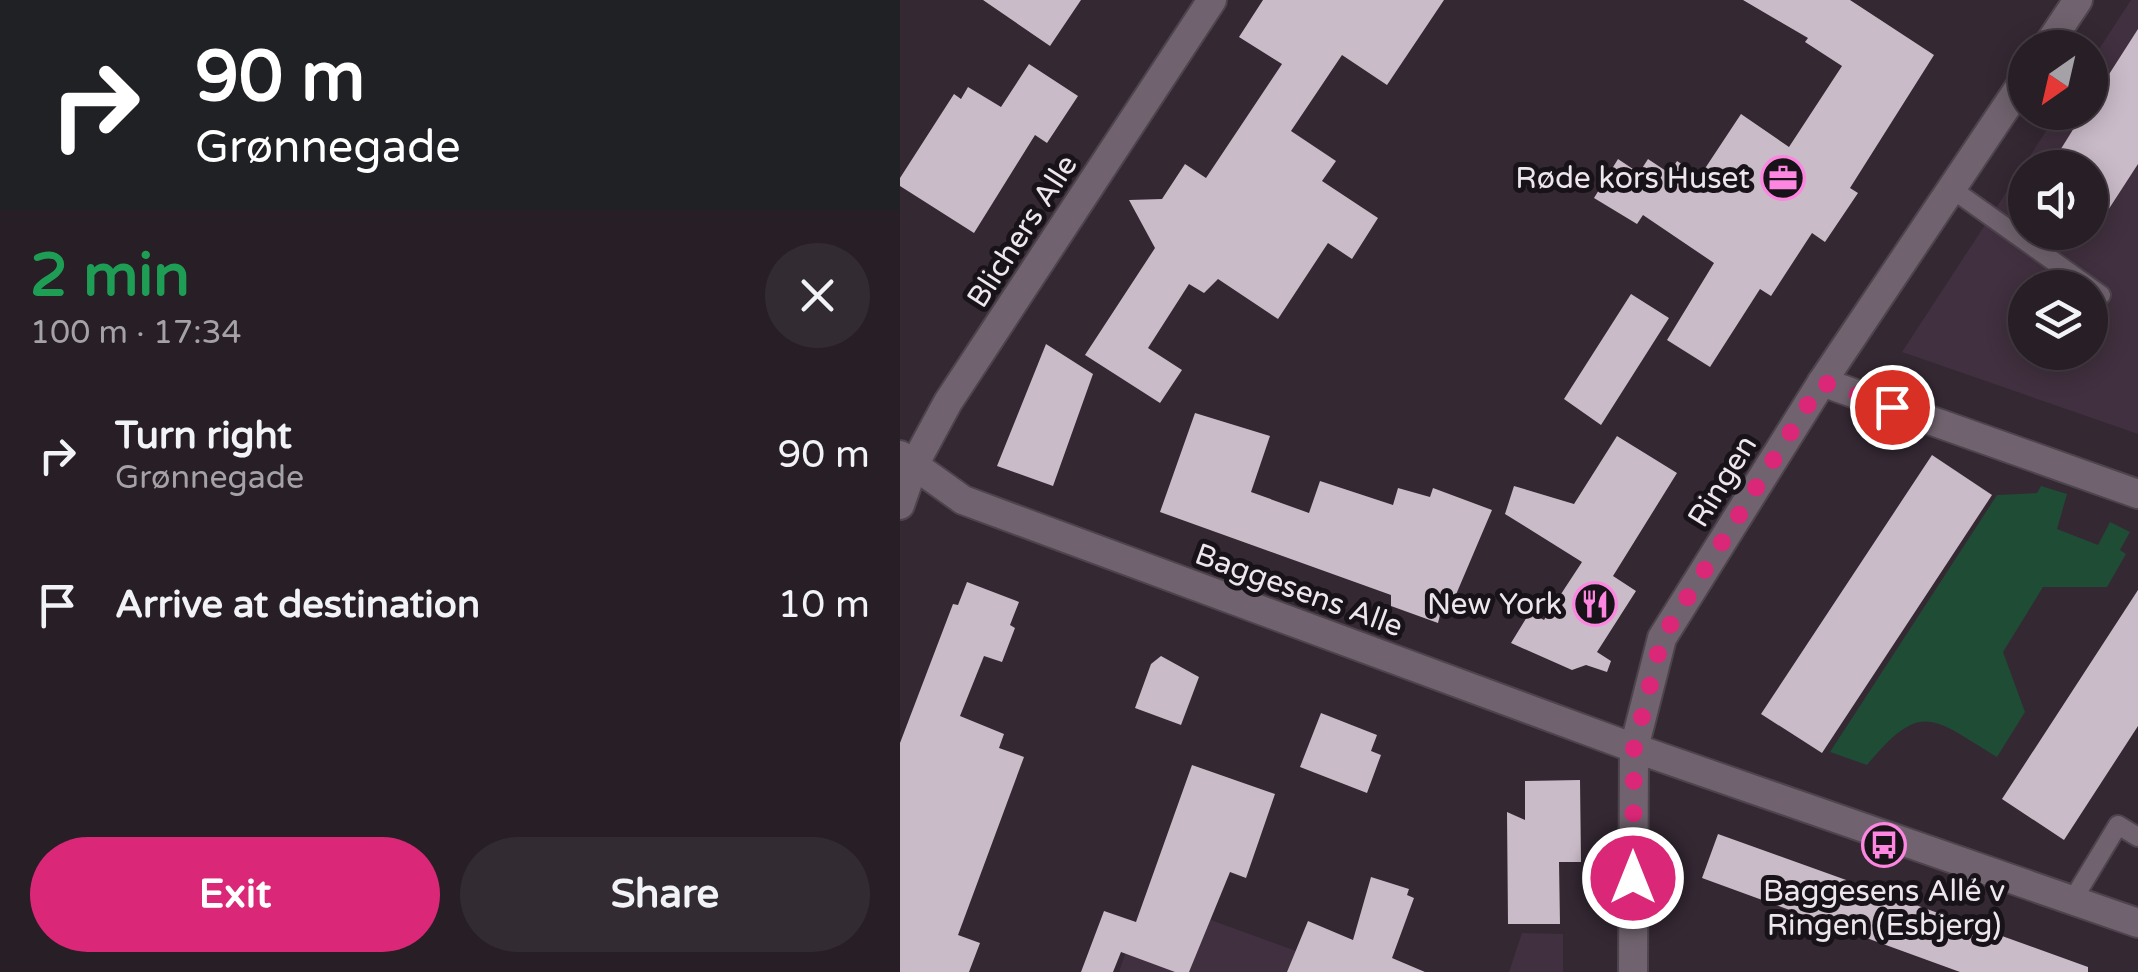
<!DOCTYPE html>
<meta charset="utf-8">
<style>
:root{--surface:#271e26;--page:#332b32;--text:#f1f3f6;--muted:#a4a2a7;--line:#433c43;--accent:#db2777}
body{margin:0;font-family:"Varela Round",sans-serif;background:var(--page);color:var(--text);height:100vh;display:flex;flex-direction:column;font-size:38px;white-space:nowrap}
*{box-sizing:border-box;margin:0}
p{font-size:32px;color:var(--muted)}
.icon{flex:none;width:55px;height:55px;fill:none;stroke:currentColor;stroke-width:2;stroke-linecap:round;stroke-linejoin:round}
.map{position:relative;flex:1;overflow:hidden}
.drawer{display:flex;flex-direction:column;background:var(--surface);width:900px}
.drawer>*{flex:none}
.banner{background:#202124;color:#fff;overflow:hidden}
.needle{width:65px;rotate:214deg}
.tools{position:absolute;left:1108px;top:30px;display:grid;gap:20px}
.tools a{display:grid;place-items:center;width:100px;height:100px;border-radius:50%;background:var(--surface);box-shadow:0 5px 25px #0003,0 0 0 2px var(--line);font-size:50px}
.pin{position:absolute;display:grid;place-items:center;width:85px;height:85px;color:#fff;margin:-42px;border:5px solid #fff;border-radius:50%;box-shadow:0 2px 10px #0007}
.me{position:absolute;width:110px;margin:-55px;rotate:0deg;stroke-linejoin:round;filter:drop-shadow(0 0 8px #0008)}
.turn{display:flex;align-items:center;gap:35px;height:210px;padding:0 30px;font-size:45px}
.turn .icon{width:130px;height:130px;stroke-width:2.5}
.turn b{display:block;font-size:70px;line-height:85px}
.round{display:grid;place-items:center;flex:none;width:105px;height:105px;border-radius:52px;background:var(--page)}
.summary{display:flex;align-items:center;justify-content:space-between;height:170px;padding:0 30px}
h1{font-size:60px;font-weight:700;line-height:75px;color:#1e9e55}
.button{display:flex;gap:20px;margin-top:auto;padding:20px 30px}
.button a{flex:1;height:115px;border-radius:60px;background:var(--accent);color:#fff;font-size:40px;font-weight:700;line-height:115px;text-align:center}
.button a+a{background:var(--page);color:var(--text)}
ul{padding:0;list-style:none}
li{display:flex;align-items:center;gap:30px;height:150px;padding:0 30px}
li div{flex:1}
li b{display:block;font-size:38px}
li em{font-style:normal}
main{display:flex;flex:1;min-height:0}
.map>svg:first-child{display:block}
.built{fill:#41303f;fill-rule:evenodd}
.green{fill:#1f4c34}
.building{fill:#cabbc9}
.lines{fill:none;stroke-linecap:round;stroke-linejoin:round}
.service-casing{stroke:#4e444d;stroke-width:22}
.minor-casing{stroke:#4e444d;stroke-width:32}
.tertiary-casing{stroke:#4e444d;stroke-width:32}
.service{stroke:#70636f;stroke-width:18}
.minor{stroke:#70636f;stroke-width:28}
.tertiary{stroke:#70636f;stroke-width:28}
.route{stroke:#db2777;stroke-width:18;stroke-dasharray:0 32.4}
.labels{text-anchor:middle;stroke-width:10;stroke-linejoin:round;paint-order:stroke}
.poi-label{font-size:30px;fill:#eee6ed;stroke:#181318;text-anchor:end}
.street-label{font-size:30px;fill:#eee6ed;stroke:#181318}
</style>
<main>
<section class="drawer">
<div class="banner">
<div class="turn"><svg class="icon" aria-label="right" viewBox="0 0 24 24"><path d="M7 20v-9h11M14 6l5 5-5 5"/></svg><div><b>90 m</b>Grønnegade</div></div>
</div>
<div class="summary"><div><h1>2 min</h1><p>100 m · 17:34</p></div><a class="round"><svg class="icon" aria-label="close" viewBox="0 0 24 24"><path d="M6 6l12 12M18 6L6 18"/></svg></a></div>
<ul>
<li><svg class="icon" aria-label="right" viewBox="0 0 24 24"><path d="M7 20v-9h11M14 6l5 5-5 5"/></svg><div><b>Turn right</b><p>Grønnegade</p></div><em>90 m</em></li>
<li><svg class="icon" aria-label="arrive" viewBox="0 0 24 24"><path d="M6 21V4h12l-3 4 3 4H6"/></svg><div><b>Arrive at destination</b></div><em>10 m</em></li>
</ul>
<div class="button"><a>Exit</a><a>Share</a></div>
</section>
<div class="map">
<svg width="1238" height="972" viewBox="0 0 1238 972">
<rect width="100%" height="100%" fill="#342833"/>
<path class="built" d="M 1231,0 L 1238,0 L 1238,434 L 1002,352 L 1158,113 L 1190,112 L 1190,63 ZM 1125,168 L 1190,168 L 1190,232 L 1125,232 ZM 1125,288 L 1190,288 L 1190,352 L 1125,352 Z
M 245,896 L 454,972 L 219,972 Z
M 622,933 L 663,934 L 663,972 L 609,972 Z"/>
<path class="green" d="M 1141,486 L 1167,494 L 1157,529 L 1198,545 L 1210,522 L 1230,532 L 1220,550 L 1226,554 L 1207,587 L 1143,587 L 1103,652 L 1125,712 L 1097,757 C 1032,718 1022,699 967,765 L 930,752 L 1097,495 L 1137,493 Z"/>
<path class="building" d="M 83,0 L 181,0 L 150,46 Z
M 363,0 L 544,0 L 487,85 L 442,55 L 391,131 L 436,161 L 422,181 L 478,218 L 452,259 L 428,243 L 378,319 L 318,279 L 304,293 L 289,284 L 248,348 L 282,370 L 260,403 L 185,355 L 255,248 L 229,200 L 262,199 L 285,164 L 306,178 L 382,64 L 339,37 Z
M 843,0 L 950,0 L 1034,55 L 950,188 L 958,193 L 925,242 L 912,233 L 871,296 L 860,289 L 810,367 L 767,340 L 814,263 L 743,215 L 737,224 L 694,198 L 718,159 L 739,173 L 748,159 L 769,173 L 777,161 L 800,176 L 841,114 L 889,147 L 942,66 L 905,42 L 908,38 Z
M 1238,29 L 1238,164 L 1190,238 L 1190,168 L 1149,168 L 1184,112 L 1190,112 L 1190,104 Z
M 129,64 L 178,96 L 147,143 L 135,135 L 74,233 L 0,186 L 0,178 L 54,94 L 61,99 L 68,87 L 101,107 Z
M 731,294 L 769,318 L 701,425 L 664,399 Z
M 146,344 L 193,374 L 153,486 L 97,466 Z
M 295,413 L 370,436 L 351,492 L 409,513 L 420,481 L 493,505 L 498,488 L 530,497 L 533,488 L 592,510 L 546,618 L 540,615 L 538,623 L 491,606 L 491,595 L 260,512 Z
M 717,436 L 777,473 L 713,576 L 736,591 L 697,652 L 711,661 L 707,672 L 686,665 L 672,670 L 611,643 L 630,612 L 644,620 L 682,562 L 605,514 L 614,486 L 674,504 Z
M 1032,455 L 1092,495 L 922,753 L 861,714 Z
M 67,582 L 119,602 L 110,625 L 115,628 L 102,662 L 84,656 L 60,716 L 104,734 L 99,748 L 124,757 L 58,935 L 80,943 L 69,972 L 0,972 L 0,743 L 53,604 L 58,605 Z
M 1238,590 L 1238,726 L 1164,840 L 1102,799 Z
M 261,656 L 299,677 L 281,725 L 235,708 L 251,664 Z
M 421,713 L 477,735 L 471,751 L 481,755 L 467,793 L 400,767 Z
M 292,765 L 375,794 L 346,878 L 330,872 L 289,972 L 275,972 L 221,952 L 213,972 L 181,972 L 204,911 L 236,922 Z
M 680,780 L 681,862 L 659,862 L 660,924 L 608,924 L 607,812 L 625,820 L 625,781 Z
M 818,834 L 1188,967 L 1188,972 L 1060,972 L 802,878 Z
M 471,877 L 509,889 L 507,895 L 514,898 L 492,958 L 525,972 L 387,972 L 408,921 L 453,940 Z"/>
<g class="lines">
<g class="service-casing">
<path id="service" d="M 1052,189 L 1201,295
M 1172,901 L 1218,825 L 1238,837"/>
</g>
<g class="minor-casing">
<path id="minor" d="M 922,382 L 1238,494
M 0,455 L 63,500 L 734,748 L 1238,923
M 0,505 L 14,465 L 48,402 L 312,0"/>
</g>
<g class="tertiary-casing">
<path id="tertiary" d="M 1146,48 L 1178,0
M 733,972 L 734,748 L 762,638 L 922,382 L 1125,79"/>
</g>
<use href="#service" class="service"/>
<use href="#minor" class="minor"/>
<use href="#tertiary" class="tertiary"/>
</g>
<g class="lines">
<path class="route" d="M 733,878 L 734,748 L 762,638 L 922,382 L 992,407"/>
</g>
<defs>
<g id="office-ring" transform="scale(2.25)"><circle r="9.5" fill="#181318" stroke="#fd86e1" stroke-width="1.5"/><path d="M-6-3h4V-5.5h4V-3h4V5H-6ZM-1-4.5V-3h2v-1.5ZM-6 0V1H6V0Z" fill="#fd86e1"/></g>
<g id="restaurant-ring" transform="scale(2.25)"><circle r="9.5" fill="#181318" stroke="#fd86e1" stroke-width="1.5"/><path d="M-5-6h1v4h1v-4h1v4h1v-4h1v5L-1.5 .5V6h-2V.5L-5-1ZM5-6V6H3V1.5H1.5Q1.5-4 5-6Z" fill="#fd86e1"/></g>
<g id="bus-ring" transform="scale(2.25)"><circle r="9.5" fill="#181318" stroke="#fd86e1" stroke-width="1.5"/><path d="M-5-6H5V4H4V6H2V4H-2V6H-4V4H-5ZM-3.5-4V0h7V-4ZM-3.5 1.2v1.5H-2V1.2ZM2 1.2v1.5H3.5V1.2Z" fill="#fd86e1"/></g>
</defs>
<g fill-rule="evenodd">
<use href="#office-ring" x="883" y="178"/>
<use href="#restaurant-ring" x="695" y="604"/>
<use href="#bus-ring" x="984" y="845"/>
</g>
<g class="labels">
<g class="poi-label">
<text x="850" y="188">Røde kors Huset</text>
<text x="662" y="614">New York</text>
<text x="984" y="901" text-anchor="middle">Baggesens Allé v<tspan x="984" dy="34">Ringen (Esbjerg)</tspan></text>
</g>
<g class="street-label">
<text transform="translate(122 231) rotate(-57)" y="10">Blichers Alle</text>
<text transform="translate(822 481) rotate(-58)" y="10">Ringen</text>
<text transform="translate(399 590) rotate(20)" y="10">Baggesens Alle</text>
</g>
</g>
</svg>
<div class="tools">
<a><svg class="needle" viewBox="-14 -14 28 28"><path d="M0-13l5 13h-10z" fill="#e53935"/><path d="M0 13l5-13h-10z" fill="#a4a2a7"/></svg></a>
<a><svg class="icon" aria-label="sound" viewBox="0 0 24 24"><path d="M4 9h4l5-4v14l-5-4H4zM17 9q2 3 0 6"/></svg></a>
<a><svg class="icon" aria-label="layers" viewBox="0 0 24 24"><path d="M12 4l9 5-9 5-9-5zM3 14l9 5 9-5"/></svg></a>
</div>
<div class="pin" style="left:992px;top:407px;background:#d93025"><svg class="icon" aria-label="arrive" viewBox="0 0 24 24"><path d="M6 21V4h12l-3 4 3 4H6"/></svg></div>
<svg class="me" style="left:733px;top:878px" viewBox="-20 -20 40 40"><circle r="17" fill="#db2777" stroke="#fff" stroke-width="3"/><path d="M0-11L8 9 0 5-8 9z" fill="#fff"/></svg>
</div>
</main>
